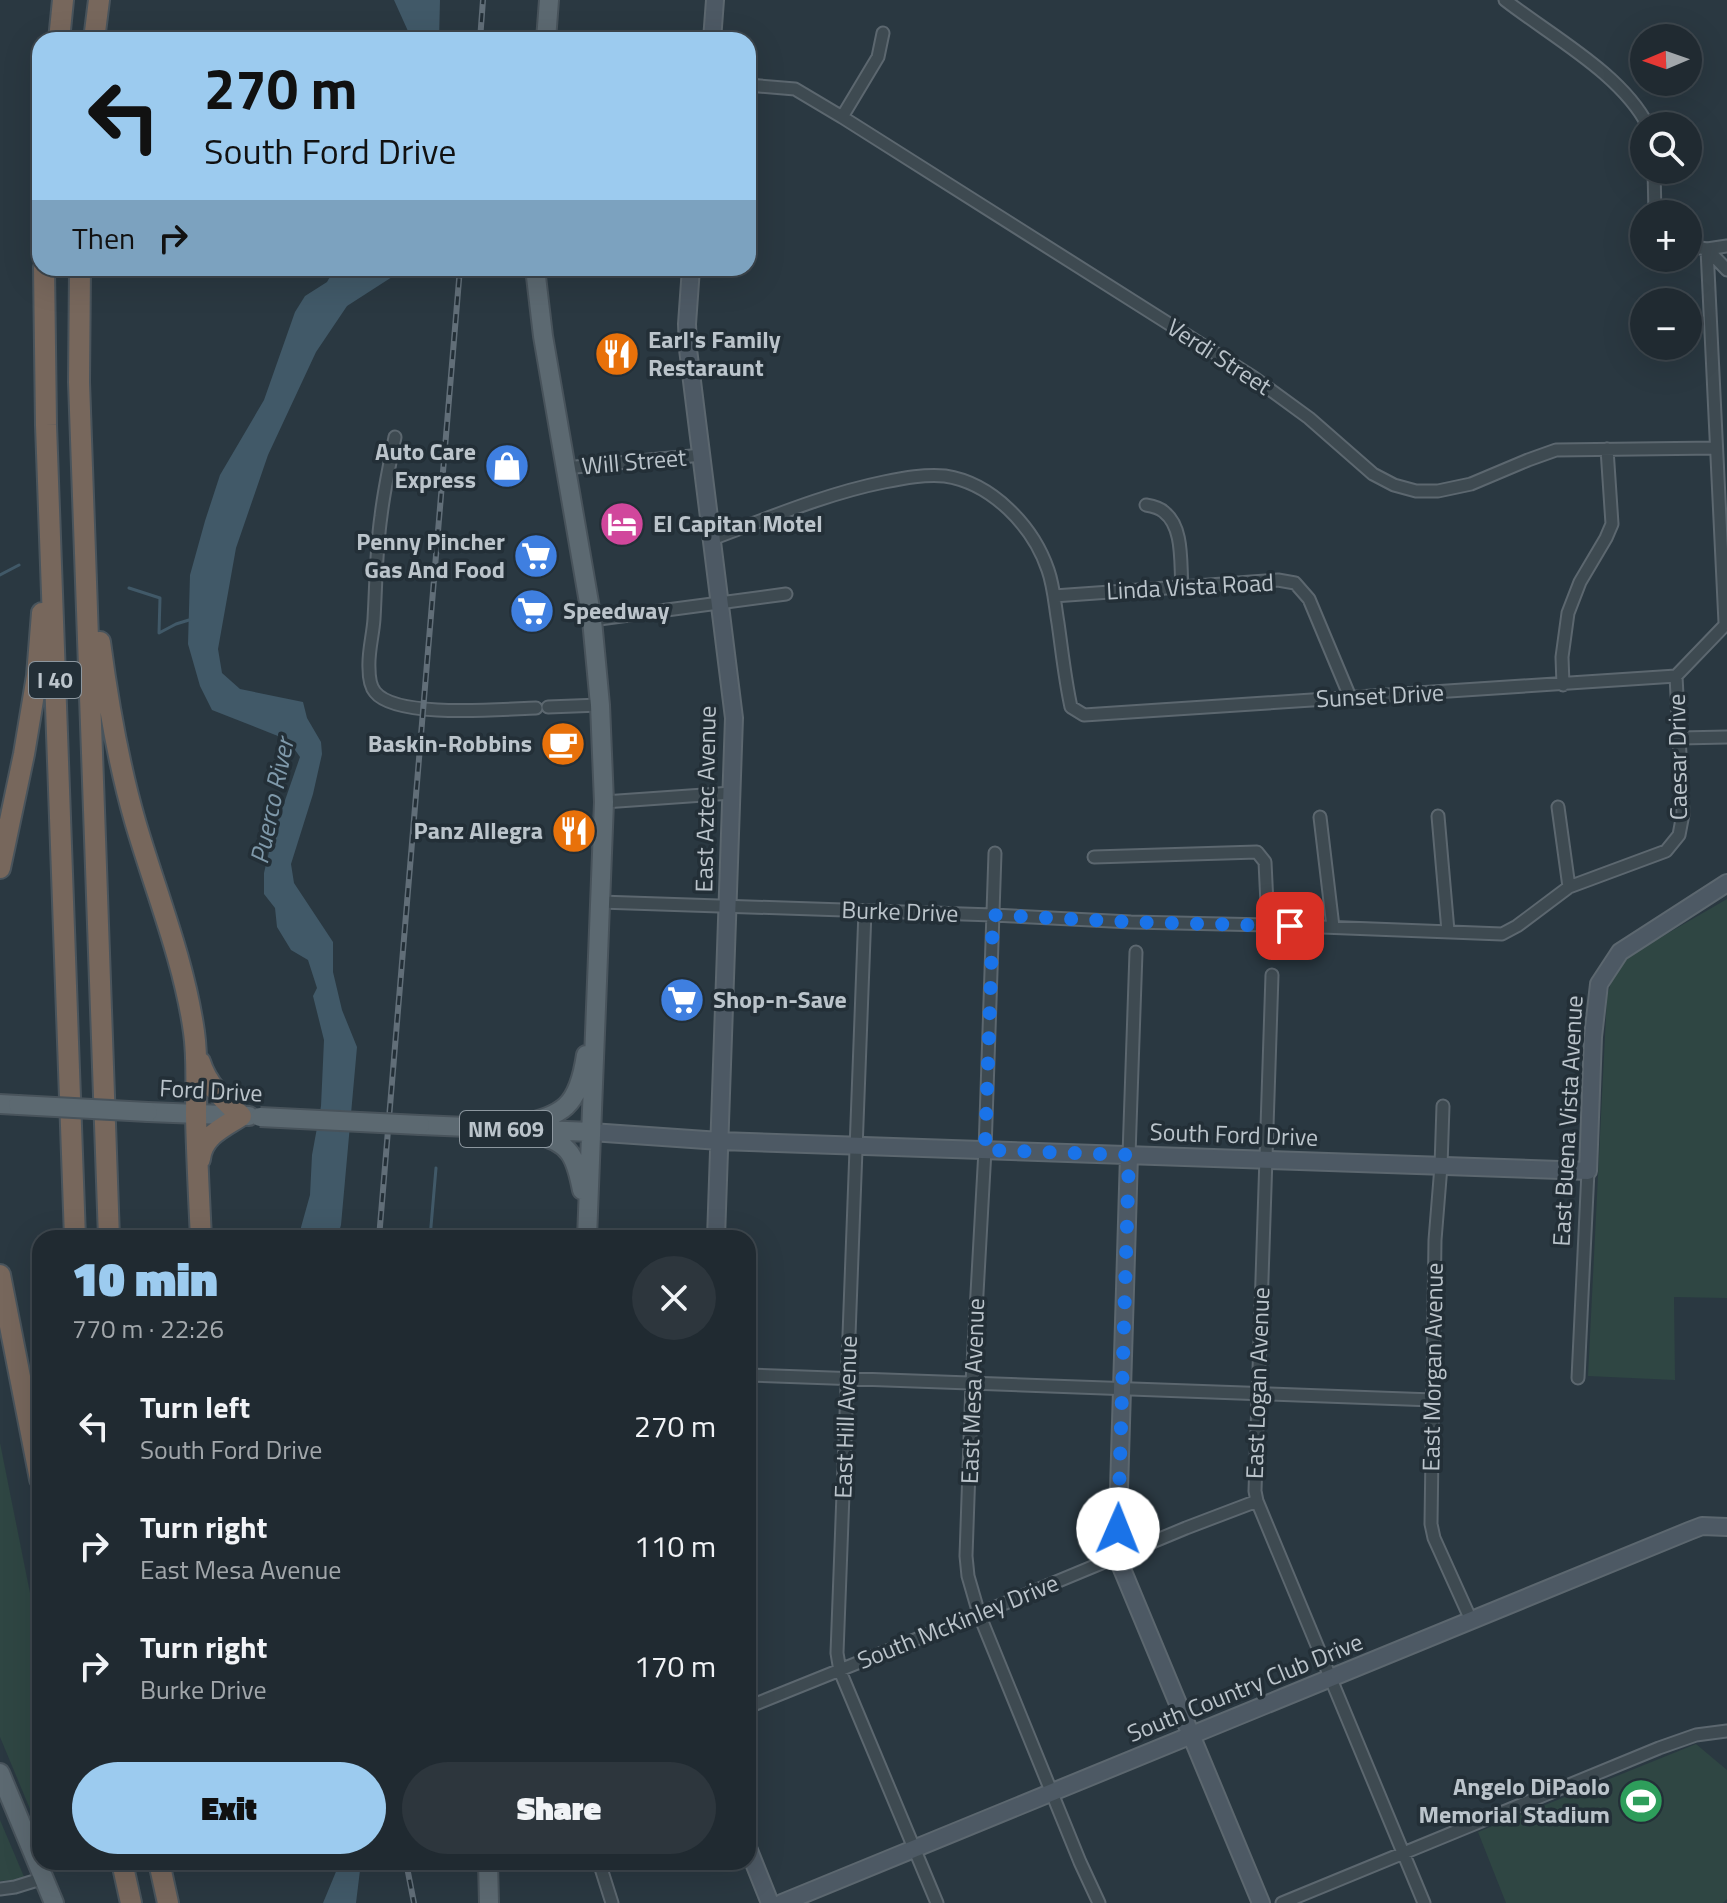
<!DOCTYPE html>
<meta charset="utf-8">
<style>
:root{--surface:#202a31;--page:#2d363d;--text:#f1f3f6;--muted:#a2a7ab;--line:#3d464d;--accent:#9ccbef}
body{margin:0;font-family:"Titillium Web",sans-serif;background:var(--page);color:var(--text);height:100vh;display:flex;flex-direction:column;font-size:30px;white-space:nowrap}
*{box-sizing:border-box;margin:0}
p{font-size:26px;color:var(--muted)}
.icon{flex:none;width:44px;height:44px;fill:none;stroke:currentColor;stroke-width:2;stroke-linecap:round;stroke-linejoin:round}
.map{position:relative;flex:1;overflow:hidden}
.drawer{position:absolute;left:32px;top:1230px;width:724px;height:640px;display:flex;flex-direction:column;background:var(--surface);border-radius:24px;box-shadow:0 8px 32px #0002,0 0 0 2px var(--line)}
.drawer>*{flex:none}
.hud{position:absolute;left:32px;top:32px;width:724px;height:244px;border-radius:24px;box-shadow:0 8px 32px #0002,0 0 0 2px var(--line);background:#9ccbef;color:#111;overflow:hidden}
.needle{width:52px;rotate:268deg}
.controls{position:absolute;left:1630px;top:24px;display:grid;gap:16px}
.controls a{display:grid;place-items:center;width:72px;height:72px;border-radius:50%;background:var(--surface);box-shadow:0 8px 32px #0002,0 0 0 2px var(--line);font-size:40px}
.pin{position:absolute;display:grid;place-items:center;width:68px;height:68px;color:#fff;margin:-34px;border-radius:16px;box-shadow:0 4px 12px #0006}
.me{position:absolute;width:88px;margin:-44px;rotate:1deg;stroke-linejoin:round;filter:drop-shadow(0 0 6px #0008)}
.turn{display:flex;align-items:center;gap:28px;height:168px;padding:0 40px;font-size:36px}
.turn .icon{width:104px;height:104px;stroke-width:2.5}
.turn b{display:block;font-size:56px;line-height:68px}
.then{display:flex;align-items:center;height:76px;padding:0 40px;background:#0003;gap:16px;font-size:30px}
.round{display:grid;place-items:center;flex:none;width:84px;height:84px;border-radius:42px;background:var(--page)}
.headline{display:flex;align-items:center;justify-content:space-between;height:136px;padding:0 40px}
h1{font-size:48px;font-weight:800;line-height:60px;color:var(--accent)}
.action{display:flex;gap:16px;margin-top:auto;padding:16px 40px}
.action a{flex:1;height:92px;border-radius:48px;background:var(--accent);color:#111;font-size:32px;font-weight:800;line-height:92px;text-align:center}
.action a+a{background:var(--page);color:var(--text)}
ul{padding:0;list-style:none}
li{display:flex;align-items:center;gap:24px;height:120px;padding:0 40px}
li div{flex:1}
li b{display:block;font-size:30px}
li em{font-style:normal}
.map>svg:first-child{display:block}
.green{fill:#2f4643}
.water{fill:#415968}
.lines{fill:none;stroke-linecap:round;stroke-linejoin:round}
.stream{stroke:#415968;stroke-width:3}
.street-casing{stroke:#5c676f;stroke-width:15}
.secondary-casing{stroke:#5c676f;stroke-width:20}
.primary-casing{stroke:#48535b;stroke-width:22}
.highway-casing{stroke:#49545c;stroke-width:24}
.street{stroke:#3e4a51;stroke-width:11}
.secondary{stroke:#4d5964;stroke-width:16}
.primary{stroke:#5c6971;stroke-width:18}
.highway{stroke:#77675c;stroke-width:20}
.rail-casing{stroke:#616e78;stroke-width:6}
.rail{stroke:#232f37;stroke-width:3;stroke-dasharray:9;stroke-linecap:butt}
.primary-bridge-casing{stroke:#48535b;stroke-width:22;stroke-linecap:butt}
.primary-bridge{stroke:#5c6971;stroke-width:18}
.route{stroke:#1a73e8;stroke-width:14;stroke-dasharray:0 25.2}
.labels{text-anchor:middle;stroke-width:7;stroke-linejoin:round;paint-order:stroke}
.shield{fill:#232f37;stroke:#8d979f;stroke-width:2}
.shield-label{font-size:22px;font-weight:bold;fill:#bbc4cb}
.poi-label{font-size:24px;font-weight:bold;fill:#bbc4cb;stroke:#232f37;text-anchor:end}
.street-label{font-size:24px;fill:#bbc4cb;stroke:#232f37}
.water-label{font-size:26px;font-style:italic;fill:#7f99aa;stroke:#232f37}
</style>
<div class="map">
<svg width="1727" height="1903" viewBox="0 0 1727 1903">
<rect width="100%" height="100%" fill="#2a3841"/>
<path class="green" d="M 1727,899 L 1727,1298 L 1674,1297 L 1675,1380 L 1588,1376 L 1607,996 L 1612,979 L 1620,961 Z
M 0,1443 L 40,1643 L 40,1833 L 0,1737 Z
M 1696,1744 L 1727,1770 L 1727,1899 L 1723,1903 L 1506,1903 L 1478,1832 Z
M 0,1820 L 25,1879 L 0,1881 Z"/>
<path class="water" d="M 394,0 L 440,0 L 439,40 L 412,40 Z
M 335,268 L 406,268 L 347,306 L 316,352 L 268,455 L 236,548 L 218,649 L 222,673 L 240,689 L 303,702 L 307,718 L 321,742 L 322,754 L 313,794 L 291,864 L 294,883 L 333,942 L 333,972 L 342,1010 L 357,1047 L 341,1225 L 337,1238 L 298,1238 L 310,1195 L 312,1155 L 321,1106 L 324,1040 L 313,996 L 317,988 L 308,960 L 291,950 L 277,927 L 275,908 L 264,894 L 264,873 L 273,835 L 300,757 L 288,740 L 212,710 L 200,686 L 188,644 L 190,575 L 205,521 L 220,475 L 264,400 L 295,312 L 305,296 L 327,282 Z
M 340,1862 L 361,1862 L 356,1903 L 323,1903 Z"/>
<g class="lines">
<path class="stream" d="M 0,575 L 19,565
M 129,588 L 160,598 L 159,633 L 176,624 L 189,620
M 430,1238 L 436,1168"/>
<g class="street-casing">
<path id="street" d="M 1505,0 C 1551,36 1622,74 1648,126
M 748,85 L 795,89 L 842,117 L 1253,377 L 1309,418 L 1373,474 L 1394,485 L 1416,491 L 1438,491 L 1471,484 L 1528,460 L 1556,450 L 1716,448
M 842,117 L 878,57 L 883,33
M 1654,170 L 1655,214
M 1688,246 L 1707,249 L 1727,246
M 1707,249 L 1725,623
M 1707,249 L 1727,270
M 395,437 C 390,463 384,490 381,516 C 376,550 376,585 374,619 C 373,635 368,652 369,668 C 369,675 370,686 375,692 C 396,719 503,709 536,708
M 565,468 L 702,455
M 1146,505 C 1152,506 1160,508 1164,512 C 1184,527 1180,564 1182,586
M 712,539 C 769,518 825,494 884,482 C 904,478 925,474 945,476 C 992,483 1033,526 1048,570 C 1054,587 1055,606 1058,623 C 1062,651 1065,680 1071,707 L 1084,715 L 1676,676
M 1054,596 L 1278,580 L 1295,583 L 1309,599 L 1350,697
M 592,620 L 786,594
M 1563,685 L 1562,657 L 1568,613 L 1580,582 L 1606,538 L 1612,524 L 1607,449
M 548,707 L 600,705
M 1680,738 L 1727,737
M 604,802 L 732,793
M 1558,807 L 1569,887
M 1438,816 L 1448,931
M 1320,817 L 1333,927
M 995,853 L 985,1150 L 972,1383 L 966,1556 L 968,1576 L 979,1614 L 1080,1862 L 1099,1903
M 1094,857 L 1257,852 L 1265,862 L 1268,925
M 600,902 L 993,915 L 1131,922 L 1268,925 L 1502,934 L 1517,926 L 1569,887 L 1666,851 L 1679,835 L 1683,814 L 1676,676 L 1727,623
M 865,911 L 837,1653 L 840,1671 L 937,1903
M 1272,975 L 1255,1491 L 1257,1501 L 1424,1903
M 1443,1106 L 1441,1166 L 1435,1240 L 1431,1524 L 1434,1538 L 1471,1620
M 1129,1155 L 1136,952
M 748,1375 L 1433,1400
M 1578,1378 L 1588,1171
M 748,1707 L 979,1614 L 1186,1528 L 1257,1501
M 599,1862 L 612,1903
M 0,1889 L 15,1887 L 44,1878
M 1282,1903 L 1659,1748 L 1696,1735 L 1727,1731"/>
</g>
<g class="secondary-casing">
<path id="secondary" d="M 712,40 L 715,0
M 691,268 L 687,324 L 688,349 L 734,718 L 716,1238
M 591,1132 L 720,1141 L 1588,1171 L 1593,1037 L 1599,984 L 1620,952 L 1727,883
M 1129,1155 L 1117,1557 L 1261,1903
M 748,1848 L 770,1903
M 782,1903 L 1689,1531 L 1702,1526 L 1727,1527"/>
</g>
<g class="primary-casing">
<path id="primary" d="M 546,40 L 549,0
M 535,268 L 543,336 L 592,620 L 600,705 L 604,802 L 587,1238
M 0,1104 L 18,1105
M 148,1112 L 249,1116
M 420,1125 L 591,1132
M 507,1129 C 559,1114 577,1115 586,1055
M 537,1135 C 571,1142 576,1159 582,1190
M 0,1773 L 54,1903
M 488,1862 L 489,1903"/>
</g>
<g class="highway-casing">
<path id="highway" d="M 59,40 L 63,0
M 94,40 L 99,0
M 44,268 L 46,425 L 75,1238
M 80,268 L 79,382 L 109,1238
M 100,642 C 108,703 118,762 135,821 C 155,890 184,960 194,1032 C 198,1060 196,1088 196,1116 C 197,1157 199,1198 201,1238
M 0,868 L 24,754 L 37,676 L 42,613
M 200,1062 C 207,1085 224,1100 241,1116 C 224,1127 202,1136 200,1159
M 0,1275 L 40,1479
M 122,1862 L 131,1903
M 159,1862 L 168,1903"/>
</g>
<use href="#street" class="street"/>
<use href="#secondary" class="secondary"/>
<use href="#primary" class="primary"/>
<use href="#highway" class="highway"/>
<g class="rail-casing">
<path id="rail" d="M 480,40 L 483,0
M 379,1238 L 460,268
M 406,1862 L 414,1903"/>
</g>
<use href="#rail" class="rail"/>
<g class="primary-bridge-casing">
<path id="primary-bridge" d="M 18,1105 L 148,1112
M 260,1117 L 420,1125"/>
</g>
<use href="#primary-bridge" class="primary-bridge"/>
</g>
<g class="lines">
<path class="route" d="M 1118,1529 L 1129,1155 L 985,1150 L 993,915 L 1131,922 L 1290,926"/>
</g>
<defs>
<g id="restaurant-disc" transform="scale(2.3)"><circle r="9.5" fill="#e8710a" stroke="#232f37"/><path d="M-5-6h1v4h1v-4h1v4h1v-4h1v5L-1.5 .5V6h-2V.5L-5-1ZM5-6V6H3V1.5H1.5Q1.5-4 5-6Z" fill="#fff"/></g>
<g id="shop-disc" transform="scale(2.3)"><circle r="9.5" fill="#3f7fe0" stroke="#232f37"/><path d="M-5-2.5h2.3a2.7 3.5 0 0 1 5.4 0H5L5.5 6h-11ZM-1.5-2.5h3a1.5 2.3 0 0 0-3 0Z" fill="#fff"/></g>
<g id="hotel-disc" transform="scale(2.3)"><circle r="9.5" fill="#d1479c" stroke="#232f37"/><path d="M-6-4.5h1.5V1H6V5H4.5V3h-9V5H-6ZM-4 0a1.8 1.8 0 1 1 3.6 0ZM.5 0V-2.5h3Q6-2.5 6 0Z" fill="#fff"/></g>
<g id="supermarket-disc" transform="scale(2.3)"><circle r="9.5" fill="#3f7fe0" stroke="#232f37"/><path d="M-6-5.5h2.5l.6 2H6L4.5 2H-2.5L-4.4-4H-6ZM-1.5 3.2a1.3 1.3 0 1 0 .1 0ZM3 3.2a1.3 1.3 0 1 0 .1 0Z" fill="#fff"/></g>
<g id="cafe-disc" transform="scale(2.3)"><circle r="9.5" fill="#e8710a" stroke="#232f37"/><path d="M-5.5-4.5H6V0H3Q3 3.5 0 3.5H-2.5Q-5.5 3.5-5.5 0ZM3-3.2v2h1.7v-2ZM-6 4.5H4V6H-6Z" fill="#fff"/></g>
<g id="stadium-disc" transform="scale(2.3)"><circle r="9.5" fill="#2e9e5b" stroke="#232f37"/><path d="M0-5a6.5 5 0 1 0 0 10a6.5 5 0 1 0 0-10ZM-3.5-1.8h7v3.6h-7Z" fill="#fff"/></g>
</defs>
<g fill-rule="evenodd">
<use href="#restaurant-disc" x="617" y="354"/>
<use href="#shop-disc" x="507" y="466"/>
<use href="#hotel-disc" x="622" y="524"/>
<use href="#supermarket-disc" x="536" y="556"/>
<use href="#supermarket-disc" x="532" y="611"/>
<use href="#cafe-disc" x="563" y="744"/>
<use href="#restaurant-disc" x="574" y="831"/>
<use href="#supermarket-disc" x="682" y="1000"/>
<use href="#stadium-disc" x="1641" y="1801"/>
</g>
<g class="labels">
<g class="shield">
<rect x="29" y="662" width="52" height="36" rx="6"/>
<rect x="460" y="1111" width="92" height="36" rx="6"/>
</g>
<g class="shield-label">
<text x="55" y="688">I 40</text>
<text x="506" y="1137">NM 609</text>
</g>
<g class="poi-label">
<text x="648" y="348" text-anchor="start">Earl's Family<tspan x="648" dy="28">Restaraunt</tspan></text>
<text x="476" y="460">Auto Care<tspan x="476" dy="28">Express</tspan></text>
<text x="653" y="532" text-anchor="start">El Capitan Motel</text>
<text x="505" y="550">Penny Pincher<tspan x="505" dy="28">Gas And Food</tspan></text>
<text x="563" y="619" text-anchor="start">Speedway</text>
<text x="532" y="752">Baskin-Robbins</text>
<text x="543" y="839">Panz Allegra</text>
<text x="713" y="1008" text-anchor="start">Shop-n-Save</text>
<text x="1610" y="1795">Angelo DiPaolo<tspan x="1610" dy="28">Memorial Stadium</tspan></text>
</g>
<g class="street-label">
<text transform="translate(1219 357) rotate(33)" y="8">Verdi Street</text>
<text transform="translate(634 462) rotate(-5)" y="8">Will Street</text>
<text transform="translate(1190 587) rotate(-3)" y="8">Linda Vista Road</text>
<text transform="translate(1380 696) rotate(-3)" y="8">Sunset Drive</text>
<text transform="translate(1678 757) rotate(-91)" y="8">Caesar Drive</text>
<text transform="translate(706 799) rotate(-89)" y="8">East Aztec Avenue</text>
<text transform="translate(900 912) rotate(2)" y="8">Burke Drive</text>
<text transform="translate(211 1091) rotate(3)" y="8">Ford Drive</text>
<text transform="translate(1568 1121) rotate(-87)" y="8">East Buena Vista Avenue</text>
<text transform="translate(1234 1135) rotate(2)" y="8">South Ford Drive</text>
<text transform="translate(1433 1367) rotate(-89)" y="8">East Morgan Avenue</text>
<text transform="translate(1258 1383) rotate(-88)" y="8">East Logan Avenue</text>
<text transform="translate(973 1391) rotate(-88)" y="8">East Mesa Avenue</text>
<text transform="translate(846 1417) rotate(-88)" y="8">East Hill Avenue</text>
<text transform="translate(958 1622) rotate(-22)" y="8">South McKinley Drive</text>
<text transform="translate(1245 1688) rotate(-22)" y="8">South Country Club Drive</text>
</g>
<g class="water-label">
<text transform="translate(272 801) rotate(-78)" y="9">Puerco River</text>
</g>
</g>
</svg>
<div class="controls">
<a><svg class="needle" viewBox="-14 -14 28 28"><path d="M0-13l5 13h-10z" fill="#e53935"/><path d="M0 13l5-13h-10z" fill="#a2a7ab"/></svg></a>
<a><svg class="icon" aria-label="search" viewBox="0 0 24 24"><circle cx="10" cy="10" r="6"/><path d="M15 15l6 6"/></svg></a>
<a>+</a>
<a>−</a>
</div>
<div class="pin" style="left:1290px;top:926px;background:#d93025"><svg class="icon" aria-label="arrive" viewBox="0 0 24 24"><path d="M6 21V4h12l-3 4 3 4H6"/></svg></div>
<svg class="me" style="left:1118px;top:1529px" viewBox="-20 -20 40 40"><circle r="19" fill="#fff"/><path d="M0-13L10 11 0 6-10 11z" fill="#1a73e8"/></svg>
<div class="hud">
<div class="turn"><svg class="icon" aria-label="left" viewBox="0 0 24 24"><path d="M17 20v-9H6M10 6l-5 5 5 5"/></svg><div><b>270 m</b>South Ford Drive</div></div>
<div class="then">Then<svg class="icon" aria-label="right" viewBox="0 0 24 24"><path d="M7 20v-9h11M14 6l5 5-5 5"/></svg></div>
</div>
<section class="drawer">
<div class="headline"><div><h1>10 min</h1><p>770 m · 22:26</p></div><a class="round"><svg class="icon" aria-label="close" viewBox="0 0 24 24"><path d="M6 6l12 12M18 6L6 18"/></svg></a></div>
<ul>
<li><svg class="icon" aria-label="left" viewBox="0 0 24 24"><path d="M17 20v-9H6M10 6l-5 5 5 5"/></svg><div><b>Turn left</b><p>South Ford Drive</p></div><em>270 m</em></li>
<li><svg class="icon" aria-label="right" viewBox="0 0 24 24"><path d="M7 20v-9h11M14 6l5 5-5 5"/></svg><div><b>Turn right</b><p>East Mesa Avenue</p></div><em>110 m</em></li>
<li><svg class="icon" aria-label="right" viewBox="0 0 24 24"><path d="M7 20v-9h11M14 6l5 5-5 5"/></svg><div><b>Turn right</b><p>Burke Drive</p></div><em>170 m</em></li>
</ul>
<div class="action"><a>Exit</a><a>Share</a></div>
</section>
</div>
